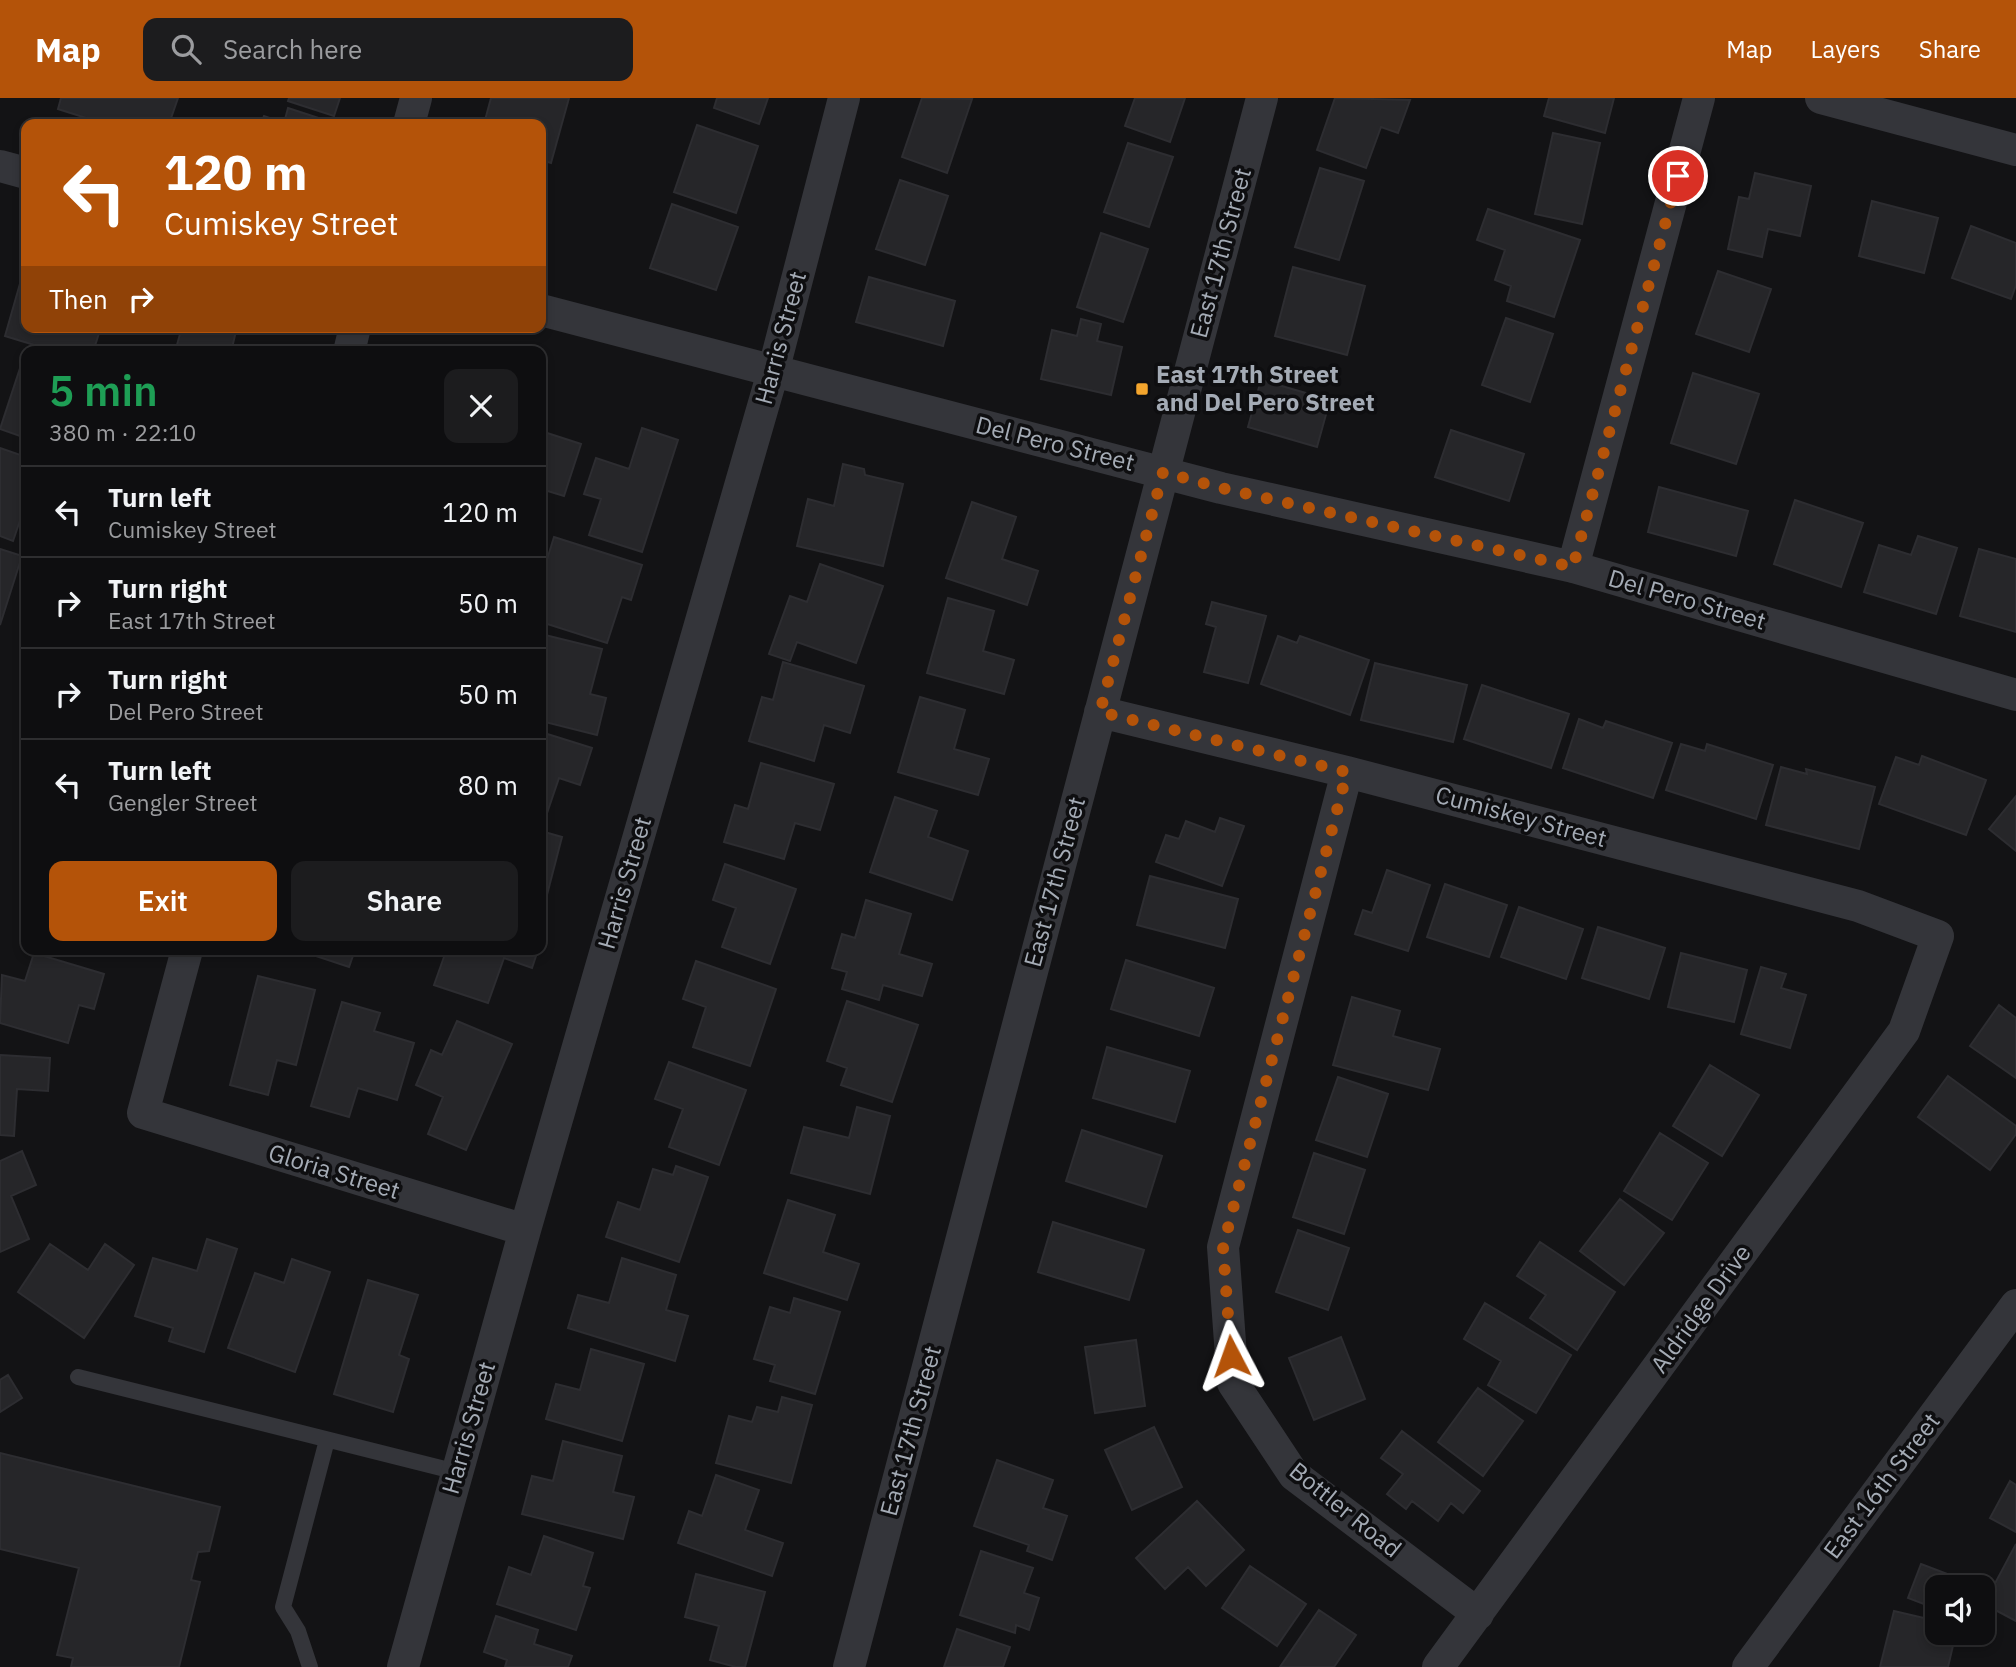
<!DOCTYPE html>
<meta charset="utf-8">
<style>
:root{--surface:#0e0e10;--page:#1c1c1e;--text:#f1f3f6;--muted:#9b9c9f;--line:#2e2e30;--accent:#b45309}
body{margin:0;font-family:"IBM Plex Sans",sans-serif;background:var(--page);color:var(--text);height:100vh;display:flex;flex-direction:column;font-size:26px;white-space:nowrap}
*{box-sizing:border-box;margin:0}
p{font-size:23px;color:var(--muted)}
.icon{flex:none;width:38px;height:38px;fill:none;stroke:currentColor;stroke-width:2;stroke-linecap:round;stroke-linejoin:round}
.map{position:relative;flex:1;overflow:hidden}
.sheet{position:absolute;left:21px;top:248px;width:525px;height:609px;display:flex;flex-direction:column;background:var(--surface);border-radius:14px;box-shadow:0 4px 10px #0003,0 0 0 2px var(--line)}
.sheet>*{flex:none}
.hud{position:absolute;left:21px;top:21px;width:525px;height:214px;border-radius:14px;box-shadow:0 4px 10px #0003,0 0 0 2px var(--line);background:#b45309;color:#fff;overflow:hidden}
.tools{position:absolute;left:1925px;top:1477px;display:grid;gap:14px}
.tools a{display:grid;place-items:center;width:70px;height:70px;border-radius:14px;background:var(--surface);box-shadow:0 4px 10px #0003,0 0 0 2px var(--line);font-size:35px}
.pin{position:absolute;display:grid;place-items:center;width:60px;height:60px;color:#fff;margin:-30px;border:4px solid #fff;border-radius:50%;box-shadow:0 2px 7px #0007}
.me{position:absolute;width:77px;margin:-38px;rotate:356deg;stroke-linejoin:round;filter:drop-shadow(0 0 5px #0008)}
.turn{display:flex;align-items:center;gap:24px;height:147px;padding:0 28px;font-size:32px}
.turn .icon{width:91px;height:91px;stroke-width:2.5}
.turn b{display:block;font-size:49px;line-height:60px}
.then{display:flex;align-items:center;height:66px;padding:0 28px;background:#0003;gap:14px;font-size:26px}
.round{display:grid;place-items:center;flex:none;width:74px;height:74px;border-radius:14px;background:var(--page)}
.overview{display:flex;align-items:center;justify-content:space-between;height:119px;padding:0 28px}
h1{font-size:42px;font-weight:600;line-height:52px;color:#1e9e55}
.action{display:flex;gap:14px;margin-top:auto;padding:14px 28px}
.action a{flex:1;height:80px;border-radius:14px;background:var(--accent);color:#fff;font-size:28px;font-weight:600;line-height:80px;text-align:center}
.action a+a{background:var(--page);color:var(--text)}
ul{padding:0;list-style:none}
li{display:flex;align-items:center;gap:21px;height:91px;padding:0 28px;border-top:2px solid var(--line)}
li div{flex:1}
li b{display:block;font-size:26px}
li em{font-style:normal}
header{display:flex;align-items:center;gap:42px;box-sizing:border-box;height:98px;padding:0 35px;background:var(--accent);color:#fff}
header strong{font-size:33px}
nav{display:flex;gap:38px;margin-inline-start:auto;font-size:24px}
.search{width:490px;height:63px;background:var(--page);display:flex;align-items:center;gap:18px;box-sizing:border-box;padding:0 24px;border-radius:14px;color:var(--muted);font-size:26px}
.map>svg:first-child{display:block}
.building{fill:#262629;stroke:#2d2d31;stroke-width:2}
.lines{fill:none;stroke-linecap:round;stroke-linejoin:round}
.lane{stroke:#34353a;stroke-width:16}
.street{stroke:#34353a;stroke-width:32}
.route{stroke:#b45309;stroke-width:12;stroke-dasharray:0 21.6}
.poi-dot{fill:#f3a52d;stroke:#0e0e10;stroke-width:2.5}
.labels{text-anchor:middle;stroke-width:7;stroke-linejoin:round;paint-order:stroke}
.street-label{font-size:24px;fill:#a4abb5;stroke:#0e0e10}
.poi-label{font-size:24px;font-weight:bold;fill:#a4abb5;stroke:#0e0e10;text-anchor:start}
</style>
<header>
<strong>Map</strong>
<div class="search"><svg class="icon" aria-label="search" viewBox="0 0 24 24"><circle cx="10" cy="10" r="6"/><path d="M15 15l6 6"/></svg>Search here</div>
<nav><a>Map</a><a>Layers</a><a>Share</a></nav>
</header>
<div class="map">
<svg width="2016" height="1569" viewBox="0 0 2016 1569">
<rect width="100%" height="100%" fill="#131315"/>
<path class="building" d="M 61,0 L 178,0 L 169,26 L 105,26 L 58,11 Z
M 289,0 L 340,0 L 334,18 L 288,3 Z
M 491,0 L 569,0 L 551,65 L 541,62 L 541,26 L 484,26 Z
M 717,0 L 768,0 L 759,26 L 714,10 Z
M 922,0 L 972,1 L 947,75 L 902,59 Z
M 1135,0 L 1185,0 L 1170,44 L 1125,28 Z
M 1335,0 L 1410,2 L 1398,35 L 1381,29 L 1366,70 L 1317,52 Z
M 1549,0 L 1614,0 L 1605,35 L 1544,18 Z
M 288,10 L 337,26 L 261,26 L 264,18 L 284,25 Z
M 697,27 L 758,48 L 736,115 L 674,94 Z
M 1553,35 L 1600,45 L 1582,126 L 1535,116 Z
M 1128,45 L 1173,59 L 1149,129 L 1104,114 Z
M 1320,70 L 1364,83 L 1339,162 L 1295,149 Z
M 1755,75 L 1811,88 L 1800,138 L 1768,131 L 1762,159 L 1728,151 L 1739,99 L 1749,101 Z
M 900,82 L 948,98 L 925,167 L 876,151 Z
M 1872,103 L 1938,120 L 1924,175 L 1859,158 Z
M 672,106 L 738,129 L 716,192 L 650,170 Z
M 1488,111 L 1580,142 L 1554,219 L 1507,203 L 1511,188 L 1495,182 L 1505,152 L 1477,142 Z
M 1971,128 L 2016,145 L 2016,187 L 2011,201 L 1952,180 Z
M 1101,135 L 1148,151 L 1123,224 L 1077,209 Z
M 1293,169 L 1365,188 L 1347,257 L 1275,238 Z
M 1718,173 L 1771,191 L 1749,254 L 1696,236 Z
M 869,179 L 955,203 L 943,248 L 856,224 Z
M 21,182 L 26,184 L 26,229 L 101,229 L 93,254 L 57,254 L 5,238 Z
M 1506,220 L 1553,236 L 1530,304 L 1482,287 Z
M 1081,221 L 1101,226 L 1097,243 L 1122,249 L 1111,297 L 1041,281 L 1052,232 L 1077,238 Z
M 182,229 L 237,229 L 231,254 L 175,254 Z
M 25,255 L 26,255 L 26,340 L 0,331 Z
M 1693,275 L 1759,296 L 1736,366 L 1671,345 Z
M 1261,282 L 1330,302 L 1317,349 L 1248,329 Z
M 642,330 L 678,342 L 642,454 L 589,437 L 601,401 L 584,396 L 596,360 L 629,371 Z
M 1451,332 L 1524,356 L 1509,403 L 1435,379 Z
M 541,333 L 581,346 L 564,398 L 541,391 Z
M 0,350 L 26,359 L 26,405 L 13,443 L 0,438 Z
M 843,366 L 864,371 L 865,377 L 903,386 L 883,468 L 797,448 L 808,401 L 834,408 Z
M 1659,389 L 1748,413 L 1736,458 L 1648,434 Z
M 1795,402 L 1863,425 L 1841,489 L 1774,466 Z
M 972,404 L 1016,419 L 1002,461 L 1038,473 L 1027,507 L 946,480 Z
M 1918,438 L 1957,450 L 1936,516 L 1864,494 L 1879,447 L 1911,457 Z
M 554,439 L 642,467 L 631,502 L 622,499 L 607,545 L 541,524 L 541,481 Z
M 0,451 L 22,458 L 0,527 Z
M 1979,451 L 2016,461 L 2016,534 L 1960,518 Z
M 820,466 L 883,488 L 856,565 L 797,544 L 790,563 L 769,556 L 790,498 L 807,504 Z
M 948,500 L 994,513 L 983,553 L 1014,562 L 1004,596 L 927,575 Z
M 1212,504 L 1266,518 L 1248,585 L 1204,574 L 1216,529 L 1206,526 Z
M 541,536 L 602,551 L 590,596 L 606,600 L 597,637 L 541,623 L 541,604 L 544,592 L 541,591 Z
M 1278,538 L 1297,545 L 1300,538 L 1369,562 L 1350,617 L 1261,586 Z
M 783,564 L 864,588 L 850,635 L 824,627 L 814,663 L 749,643 L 762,599 L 773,602 Z
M 1375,565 L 1467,587 L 1453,644 L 1361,622 Z
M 1482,587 L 1569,616 L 1551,670 L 1464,641 Z
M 920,599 L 965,612 L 954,651 L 989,661 L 978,697 L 898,674 Z
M 1579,621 L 1603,630 L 1606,623 L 1672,645 L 1653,700 L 1563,670 Z
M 541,634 L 592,650 L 580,687 L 559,680 L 544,724 L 541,723 Z
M 1681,646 L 1705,653 L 1707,646 L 1773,667 L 1756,721 L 1666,692 Z
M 1922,658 L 1986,682 L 1966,737 L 1879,706 L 1896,659 L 1919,667 Z
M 761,665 L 834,686 L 820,732 L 795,725 L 784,761 L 724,744 L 735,707 L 748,711 Z
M 1781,669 L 1807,676 L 1806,671 L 1875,689 L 1859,751 L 1766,727 Z
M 2016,698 L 2016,753 L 1989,731 Z
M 895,699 L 937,713 L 928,739 L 968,753 L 952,802 L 870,774 Z
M 1220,720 L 1244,728 L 1222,788 L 1156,764 L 1166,737 L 1179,741 L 1186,723 L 1215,734 Z
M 541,733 L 562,739 L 541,820 Z
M 725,766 L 796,791 L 770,866 L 722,849 L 736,810 L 713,802 Z
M 1387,772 L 1430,787 L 1408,853 L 1355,836 L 1363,812 L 1372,815 Z
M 1150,778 L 1238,801 L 1225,850 L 1137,827 Z
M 1445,786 L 1507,807 L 1489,859 L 1427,839 Z
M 866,802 L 911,816 L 899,856 L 932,866 L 922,898 L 883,887 L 879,902 L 842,891 L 847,874 L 832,870 L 842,836 L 855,840 Z
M 1519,809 L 1583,831 L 1566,881 L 1501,859 Z
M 1598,829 L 1665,850 L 1649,901 L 1582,880 Z
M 298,852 L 355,852 L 349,869 Z
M 433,852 L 538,852 L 532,870 L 504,860 L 488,905 L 434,887 L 445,856 Z
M 34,855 L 104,876 L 94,911 L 79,907 L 68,945 L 0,925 L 2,877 L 25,883 Z
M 1681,855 L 1747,872 L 1734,924 L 1668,909 Z
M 1126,862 L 1214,890 L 1199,938 L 1111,911 Z
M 696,863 L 776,891 L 750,968 L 693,949 L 706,909 L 683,901 Z
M 1761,869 L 1786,876 L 1781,890 L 1806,897 L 1790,950 L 1741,936 Z
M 258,878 L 315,892 L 296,967 L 277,962 L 268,997 L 230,987 Z
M 1352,899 L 1400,913 L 1393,938 L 1440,951 L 1428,992 L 1333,967 Z
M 847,903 L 918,927 L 892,1004 L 841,987 L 847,970 L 827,963 Z
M 342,904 L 380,915 L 374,933 L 414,945 L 397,1002 L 358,990 L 349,1019 L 311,1008 Z
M 1999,907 L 2016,920 L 2016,980 L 1970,948 Z
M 457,923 L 512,946 L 466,1052 L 428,1036 L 443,999 L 416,987 L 431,952 L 442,957 Z
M 1107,949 L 1190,973 L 1175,1024 L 1093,1000 Z
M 0,957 L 50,960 L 48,993 L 17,991 L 14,1038 L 0,1037 Z
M 669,964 L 746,992 L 719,1067 L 669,1049 L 683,1011 L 655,1001 Z
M 1710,967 L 1759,997 L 1722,1058 L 1673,1028 Z
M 1948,978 L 2016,1028 L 2016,1036 L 1990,1072 L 1918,1019 Z
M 1338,979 L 1388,996 L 1367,1059 L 1316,1042 Z
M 857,1009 L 890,1018 L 870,1096 L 791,1075 L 804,1029 L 849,1040 Z
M 1082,1032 L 1162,1058 L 1146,1109 L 1066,1083 Z
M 1660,1035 L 1708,1065 L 1672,1122 L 1624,1093 Z
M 22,1053 L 36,1087 L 11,1098 L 29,1141 L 0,1154 L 0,1063 Z
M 1314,1055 L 1365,1072 L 1344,1136 L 1293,1119 Z
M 676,1068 L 708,1079 L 679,1164 L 606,1139 L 618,1104 L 640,1112 L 653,1071 L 673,1077 Z
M 1620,1101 L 1664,1135 L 1624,1187 L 1580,1153 Z
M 788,1102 L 835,1117 L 823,1154 L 859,1166 L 847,1202 L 764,1175 Z
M 1053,1124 L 1144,1152 L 1129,1202 L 1038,1174 Z
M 1298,1132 L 1349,1150 L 1328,1212 L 1276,1194 Z
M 207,1141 L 237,1151 L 204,1254 L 169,1243 L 173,1230 L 135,1218 L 153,1160 L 197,1173 Z
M 1540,1144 L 1615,1194 L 1577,1252 L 1530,1220 L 1546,1197 L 1517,1178 Z
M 50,1146 L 88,1172 L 105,1146 L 134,1167 L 84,1240 L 18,1194 Z
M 622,1160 L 676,1177 L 666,1212 L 688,1218 L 675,1263 L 568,1230 L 578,1197 L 609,1205 Z
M 292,1161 L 330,1174 L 295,1274 L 228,1250 L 255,1175 L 284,1185 Z
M 368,1182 L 418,1197 L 399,1257 L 409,1261 L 393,1314 L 334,1296 Z
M 794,1200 L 840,1214 L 815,1296 L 770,1283 L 775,1267 L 754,1261 L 770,1209 L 790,1215 Z
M 1485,1205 L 1571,1257 L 1536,1315 L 1488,1287 L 1501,1263 L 1464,1241 Z
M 1341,1239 L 1365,1301 L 1314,1322 L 1289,1260 Z
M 1136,1242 L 1145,1308 L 1095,1315 L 1085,1249 Z
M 591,1251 L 644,1266 L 622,1343 L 546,1321 L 556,1286 L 580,1292 Z
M 8,1277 L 22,1300 L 0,1314 L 0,1282 Z
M 1478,1290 L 1523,1323 L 1483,1378 L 1438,1344 Z
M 782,1299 L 812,1307 L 791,1385 L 716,1365 L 729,1318 L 752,1324 L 757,1309 L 778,1314 Z
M 1154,1329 L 1182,1389 L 1132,1412 L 1105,1352 Z
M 1402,1333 L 1480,1393 L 1463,1415 L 1451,1405 L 1438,1423 L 1412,1403 L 1406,1411 L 1387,1396 L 1403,1376 L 1381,1360 Z
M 563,1343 L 622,1358 L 613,1394 L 634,1399 L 623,1441 L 522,1416 L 532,1378 L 553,1383 Z
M 0,1355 L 220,1409 L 209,1453 L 198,1454 L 191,1482 L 200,1484 L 179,1569 L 71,1569 L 73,1560 L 57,1557 L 79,1470 L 0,1451 Z
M 997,1362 L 1053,1382 L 1043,1410 L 1067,1418 L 1052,1462 L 1027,1453 L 1029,1447 L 974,1428 Z
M 716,1377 L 759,1392 L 745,1432 L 783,1445 L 772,1478 L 678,1445 L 689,1413 L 702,1418 Z
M 2010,1383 L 2016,1387 L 2016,1434 L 1990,1420 Z
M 1197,1403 L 1244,1452 L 1206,1488 L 1188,1469 L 1165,1491 L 1136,1460 Z
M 544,1438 L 593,1455 L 583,1488 L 590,1490 L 576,1532 L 497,1506 L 509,1469 L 531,1477 Z
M 2016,1446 L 2016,1523 L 1984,1506 Z
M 981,1453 L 1033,1470 L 1024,1495 L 1039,1500 L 1029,1532 L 1016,1527 L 1015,1535 L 960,1517 Z
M 1921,1466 L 1966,1483 L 1964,1489 L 1937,1489 L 1937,1511 L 1908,1500 Z
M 1250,1468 L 1306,1506 L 1277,1548 L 1222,1510 Z
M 696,1476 L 765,1494 L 745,1569 L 736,1569 L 710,1562 L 719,1528 L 685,1519 Z
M 1319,1512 L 1356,1537 L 1334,1569 L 1280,1569 Z
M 1894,1513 L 1937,1523 L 1937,1535 L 1956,1535 L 1948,1569 L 1880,1569 Z
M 496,1518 L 538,1532 L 534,1546 L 572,1558 L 568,1569 L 505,1569 L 507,1562 L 484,1554 Z
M 957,1531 L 1010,1549 L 1003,1569 L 944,1569 Z"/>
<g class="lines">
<path class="lane" d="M 78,1279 L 457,1374
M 310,1569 L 298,1533 L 283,1509 L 327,1342"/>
<path class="street" d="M 1821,0 L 2016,52
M 409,26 L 416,0
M 0,68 L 26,75
M 541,212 L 1221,390 L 1573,469 L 2016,597
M 349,254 L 355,229
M 1573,469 L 1699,0
M 1100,614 L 1347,674 L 1858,808 L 1938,838 L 1904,933 L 1438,1569
M 1347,674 L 1223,1149 L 1233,1285 L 1294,1377 L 1478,1516
M 187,852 L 143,1015 L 525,1132
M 403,1569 L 525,1132 L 773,274 L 844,0
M 849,1569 L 1262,0
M 1748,1569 L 2016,1207"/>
</g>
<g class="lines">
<path class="route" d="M 1231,1258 L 1223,1149 L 1347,674 L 1100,614 L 1163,374 L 1221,390 L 1573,469 L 1678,78"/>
</g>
<rect class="poi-dot" x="1135" y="284" width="14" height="14" rx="3.5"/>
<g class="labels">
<g class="street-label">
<text transform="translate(1221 155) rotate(-75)" y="8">East 17th Street</text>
<text transform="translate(781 240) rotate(-75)" y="8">Harris Street</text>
<text transform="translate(1055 346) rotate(14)" y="8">Del Pero Street</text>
<text transform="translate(1687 502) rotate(16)" y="8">Del Pero Street</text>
<text transform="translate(1521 719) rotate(15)" y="8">Cumiskey Street</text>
<text transform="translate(1055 784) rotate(-75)" y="8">East 17th Street</text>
<text transform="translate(625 785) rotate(-74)" y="8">Harris Street</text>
<text transform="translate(334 1074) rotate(17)" y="8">Gloria Street</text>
<text transform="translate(1701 1211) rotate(-54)" y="8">Aldridge Drive</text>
<text transform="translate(469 1330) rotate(-74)" y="8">Harris Street</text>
<text transform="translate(911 1333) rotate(-75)" y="8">East 17th Street</text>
<text transform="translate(1882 1388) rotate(-53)" y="8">East 16th Street</text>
<text transform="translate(1345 1412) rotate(39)" y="8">Bottler Road</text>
</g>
<g class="poi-label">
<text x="1156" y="285">East 17th Street<tspan x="1156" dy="28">and Del Pero Street</tspan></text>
</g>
</g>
</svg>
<div class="tools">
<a><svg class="icon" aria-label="sound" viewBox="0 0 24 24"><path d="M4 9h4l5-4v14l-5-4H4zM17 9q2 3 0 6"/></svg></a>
</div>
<div class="pin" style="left:1678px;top:78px;background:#d93025"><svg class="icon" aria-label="arrive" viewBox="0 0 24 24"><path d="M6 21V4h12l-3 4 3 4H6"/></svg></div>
<svg class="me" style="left:1231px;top:1258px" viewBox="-20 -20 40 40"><path d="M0-17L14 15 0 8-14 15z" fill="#b45309" stroke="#fff" stroke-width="4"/></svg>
<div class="hud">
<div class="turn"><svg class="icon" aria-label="left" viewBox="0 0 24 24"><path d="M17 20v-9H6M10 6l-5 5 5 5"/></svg><div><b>120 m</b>Cumiskey Street</div></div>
<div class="then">Then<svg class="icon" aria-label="right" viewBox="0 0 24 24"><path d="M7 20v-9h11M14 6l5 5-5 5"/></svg></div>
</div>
<section class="sheet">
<div class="overview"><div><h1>5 min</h1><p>380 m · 22:10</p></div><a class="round"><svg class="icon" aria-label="close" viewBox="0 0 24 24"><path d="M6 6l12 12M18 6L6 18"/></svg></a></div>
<ul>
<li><svg class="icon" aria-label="left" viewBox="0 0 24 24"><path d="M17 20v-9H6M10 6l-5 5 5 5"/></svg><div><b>Turn left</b><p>Cumiskey Street</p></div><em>120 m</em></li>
<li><svg class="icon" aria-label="right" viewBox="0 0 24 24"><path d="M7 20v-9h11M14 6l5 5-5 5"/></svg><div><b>Turn right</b><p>East 17th Street</p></div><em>50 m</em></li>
<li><svg class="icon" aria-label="right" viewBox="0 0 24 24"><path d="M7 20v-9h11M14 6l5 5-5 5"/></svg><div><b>Turn right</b><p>Del Pero Street</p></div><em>50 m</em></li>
<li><svg class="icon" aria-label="left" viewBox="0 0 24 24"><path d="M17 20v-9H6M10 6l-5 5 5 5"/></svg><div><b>Turn left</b><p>Gengler Street</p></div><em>80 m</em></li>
</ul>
<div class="action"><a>Exit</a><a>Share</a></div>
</section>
</div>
